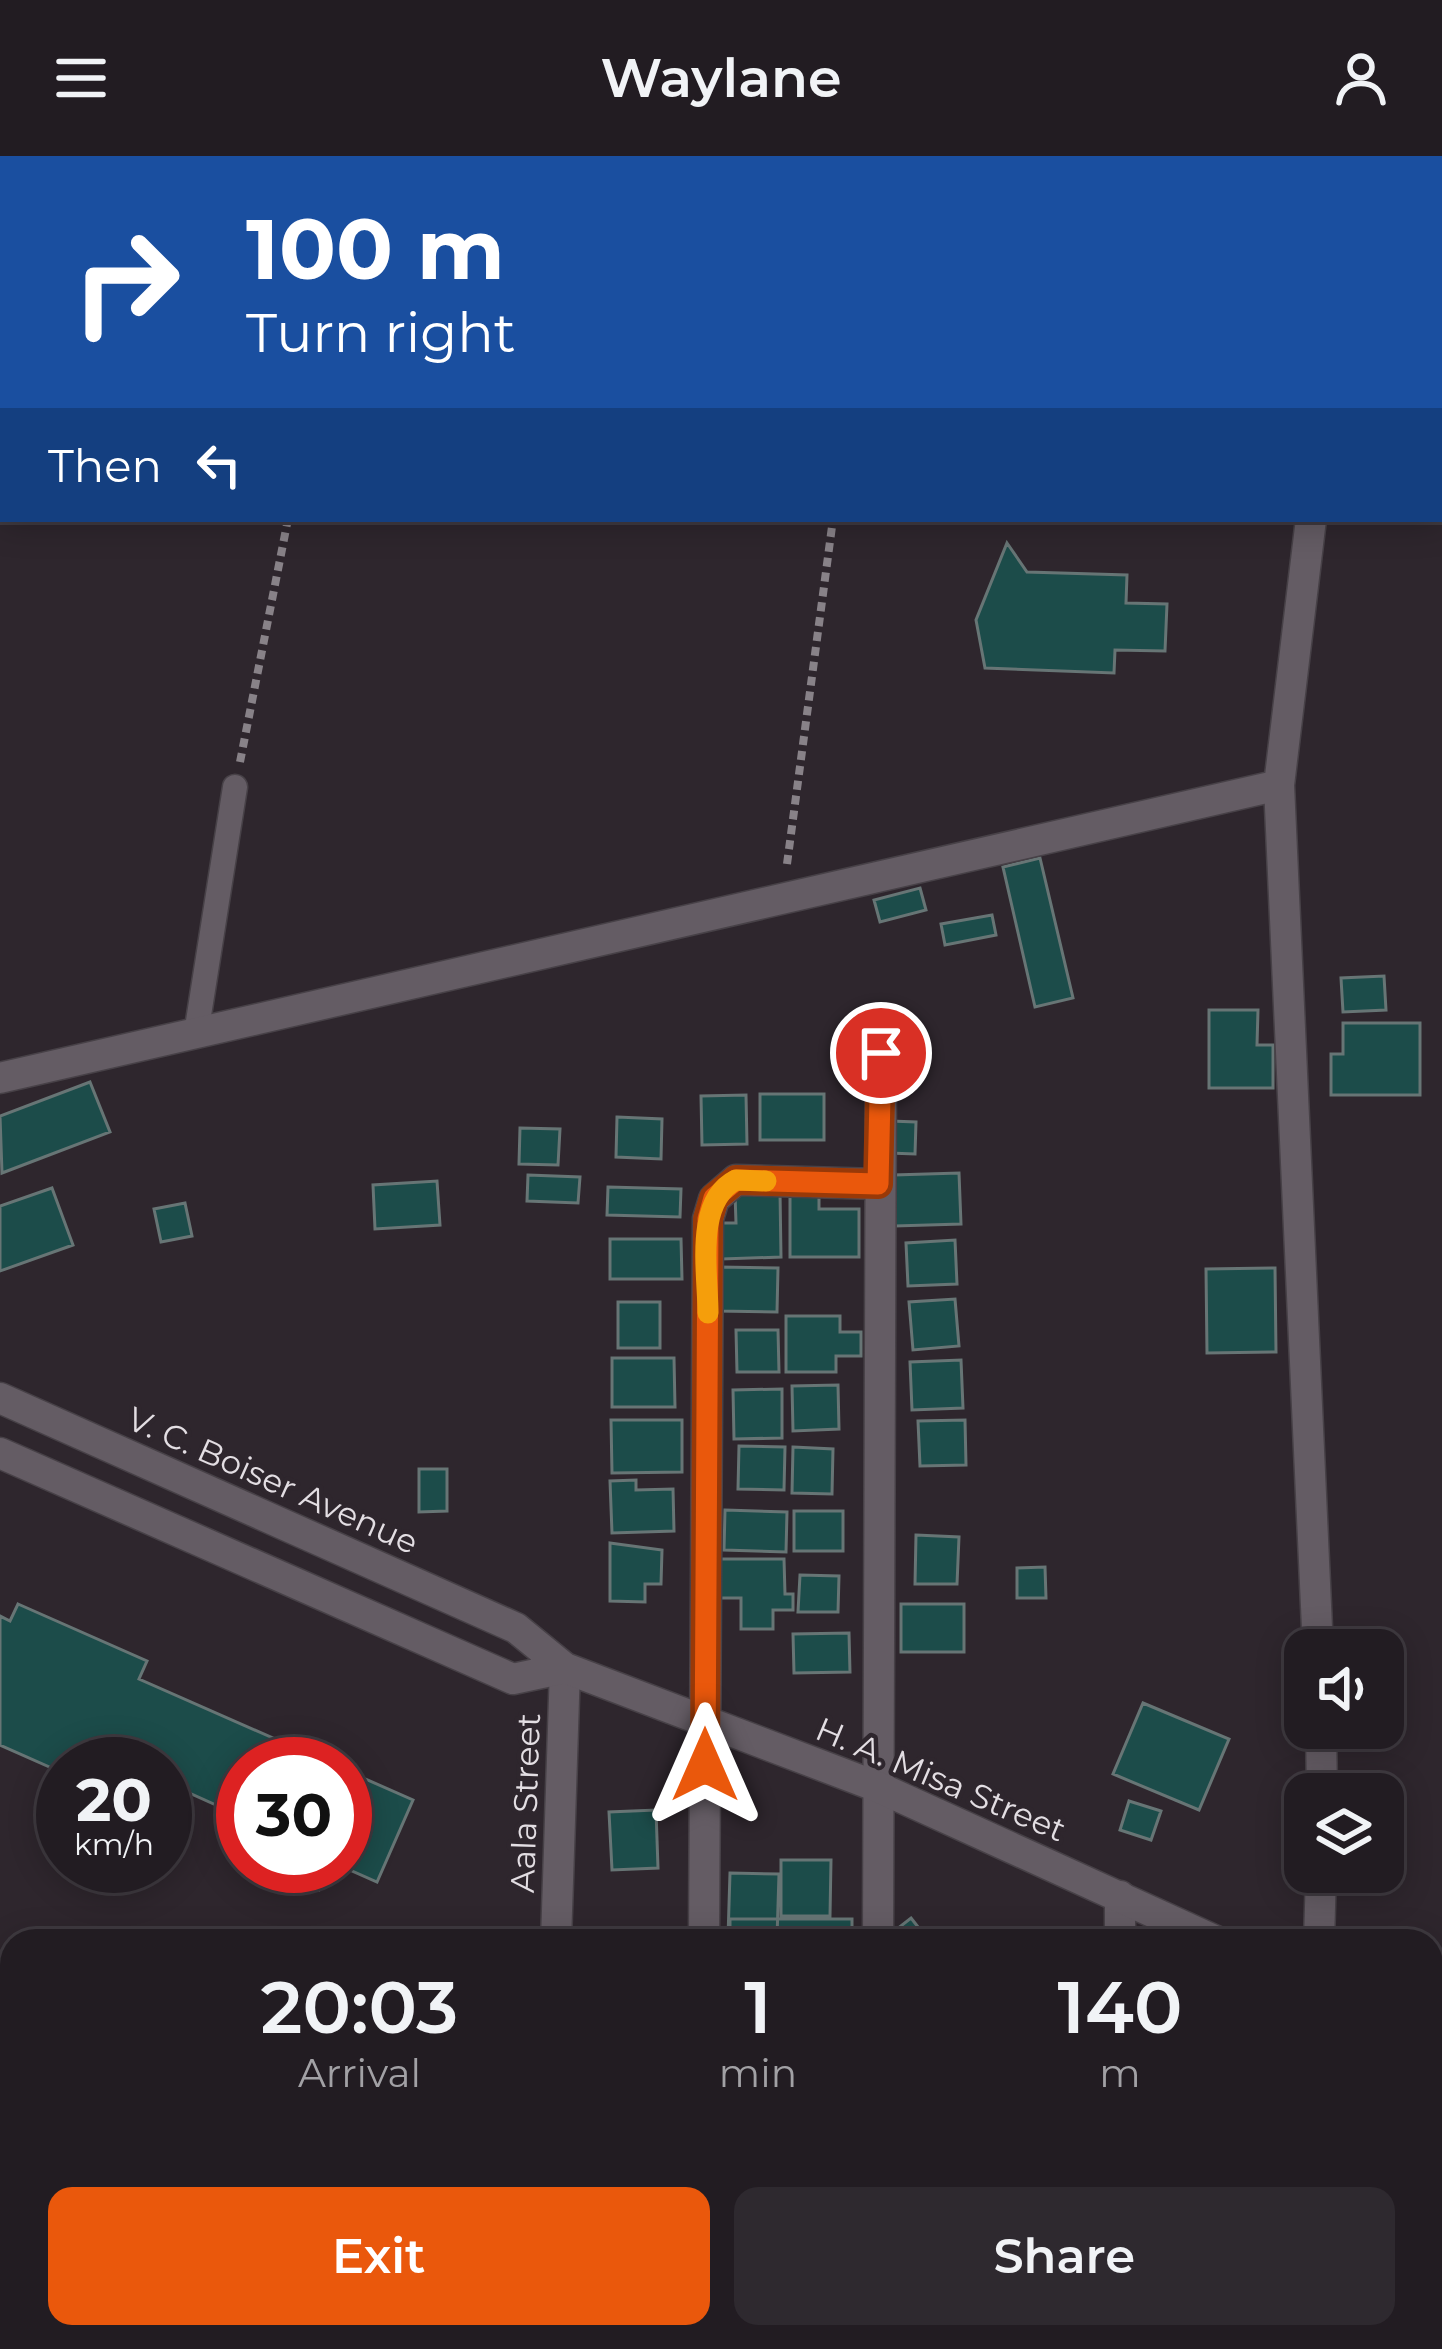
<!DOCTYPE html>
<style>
:root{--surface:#221c22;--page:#2e292f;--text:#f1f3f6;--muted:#a2a1a5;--line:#3f3a40;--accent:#ea580c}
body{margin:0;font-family:Montserrat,sans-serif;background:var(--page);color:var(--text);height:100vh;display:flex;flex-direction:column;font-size:45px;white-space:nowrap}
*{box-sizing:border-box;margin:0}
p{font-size:39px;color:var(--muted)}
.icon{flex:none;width:66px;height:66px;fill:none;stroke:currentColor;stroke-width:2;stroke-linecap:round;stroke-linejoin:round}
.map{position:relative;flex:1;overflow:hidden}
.side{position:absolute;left:0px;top:1773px;width:1443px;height:420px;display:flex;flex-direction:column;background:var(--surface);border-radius:36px 36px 0 0;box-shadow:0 6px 30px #0003,0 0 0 3px var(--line)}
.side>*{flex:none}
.banner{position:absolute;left:0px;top:0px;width:1443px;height:366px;box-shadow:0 6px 30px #0003,0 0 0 3px var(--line);background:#1a4fa0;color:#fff;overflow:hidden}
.buttons{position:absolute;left:1284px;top:1473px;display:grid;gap:24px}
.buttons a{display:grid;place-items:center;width:120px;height:120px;border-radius:24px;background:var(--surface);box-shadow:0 6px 30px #0003,0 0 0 3px var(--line);font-size:60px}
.speed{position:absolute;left:36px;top:1581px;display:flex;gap:24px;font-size:60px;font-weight:700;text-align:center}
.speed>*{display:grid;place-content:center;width:156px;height:156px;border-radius:50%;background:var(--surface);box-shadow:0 6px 30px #0003,0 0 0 3px var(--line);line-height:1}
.speed small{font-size:30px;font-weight:400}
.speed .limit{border:18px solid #d22;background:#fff;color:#111}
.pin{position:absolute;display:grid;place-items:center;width:102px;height:102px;color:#fff;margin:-51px;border:6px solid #fff;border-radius:50%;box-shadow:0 3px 12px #0007}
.me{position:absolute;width:132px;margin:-66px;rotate:0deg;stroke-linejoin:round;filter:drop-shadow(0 0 9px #0008)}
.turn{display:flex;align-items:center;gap:42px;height:252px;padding:0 48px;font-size:54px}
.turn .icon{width:156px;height:156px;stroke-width:2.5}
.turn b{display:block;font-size:84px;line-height:102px}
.then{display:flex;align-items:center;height:114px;padding:0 48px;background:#0003;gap:24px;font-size:45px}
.eta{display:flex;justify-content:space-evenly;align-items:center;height:204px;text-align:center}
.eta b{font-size:72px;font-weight:600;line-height:84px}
.primary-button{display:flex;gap:24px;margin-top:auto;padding:24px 48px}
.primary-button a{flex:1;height:138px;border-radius:24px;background:var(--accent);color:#fff;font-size:48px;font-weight:600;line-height:138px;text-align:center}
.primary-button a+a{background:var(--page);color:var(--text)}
header{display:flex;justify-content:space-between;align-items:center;height:156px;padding:0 48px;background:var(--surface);font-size:54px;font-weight:600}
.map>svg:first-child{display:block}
.building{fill:#1c4c4a;stroke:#677575;stroke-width:3}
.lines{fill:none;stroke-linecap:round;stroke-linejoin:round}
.lane-casing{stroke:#474147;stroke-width:27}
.street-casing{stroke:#474147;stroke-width:33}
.secondary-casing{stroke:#474147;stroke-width:33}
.path{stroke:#888288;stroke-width:8;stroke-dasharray:9 6;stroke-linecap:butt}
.lane{stroke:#645c64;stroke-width:24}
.street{stroke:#645c64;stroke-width:30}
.secondary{stroke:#645c64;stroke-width:30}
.route-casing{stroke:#983908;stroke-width:30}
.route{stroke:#ea580c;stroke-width:21}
.slow{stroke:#f59e0b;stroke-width:21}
.labels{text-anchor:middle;stroke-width:9;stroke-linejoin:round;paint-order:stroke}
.street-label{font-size:33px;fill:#e3dee3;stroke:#2e262d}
</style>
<header><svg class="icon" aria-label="menu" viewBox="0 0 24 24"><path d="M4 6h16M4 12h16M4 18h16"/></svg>Waylane<svg class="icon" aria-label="person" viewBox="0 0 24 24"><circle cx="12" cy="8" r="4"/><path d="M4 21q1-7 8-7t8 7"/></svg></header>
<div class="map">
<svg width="1442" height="2193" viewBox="0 0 1442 2193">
<rect width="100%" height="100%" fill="#2e262d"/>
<path class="building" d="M 1007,387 L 1027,416 L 1127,419 L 1126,447 L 1167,448 L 1165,495 L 1115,494 L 1114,517 L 985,512 L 976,464 Z
M 1040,702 L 1073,842 L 1035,851 L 1003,711 Z
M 920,732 L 926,754 L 880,766 L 874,744 Z
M 992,759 L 996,779 L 945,789 L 941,768 Z
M 1384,820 L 1386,854 L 1343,856 L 1341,822 Z
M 1209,854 L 1258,854 L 1257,889 L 1273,889 L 1273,932 L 1209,932 Z
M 1343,867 L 1420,867 L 1420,939 L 1331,939 L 1331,898 L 1343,898 Z
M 90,926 L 110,976 L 2,1017 L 0,960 Z
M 760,938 L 824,938 L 824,984 L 760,984 Z
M 746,939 L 747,988 L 702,989 L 701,940 Z
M 617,961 L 662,963 L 661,1003 L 616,1001 Z
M 890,965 L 916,966 L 915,998 L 889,997 Z
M 520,972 L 560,973 L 558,1009 L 519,1008 Z
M 959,1017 L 961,1068 L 895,1070 L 894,1019 Z
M 528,1019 L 580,1021 L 578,1047 L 527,1045 Z
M 437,1025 L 440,1069 L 375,1073 L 373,1029 Z
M 608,1031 L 681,1033 L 680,1061 L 607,1059 Z
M 52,1032 L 73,1089 L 0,1115 L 0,1050 Z
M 790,1035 L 819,1035 L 819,1053 L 859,1053 L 859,1101 L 790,1101 Z
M 780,1036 L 781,1101 L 722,1103 L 722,1067 L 736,1067 L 735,1037 Z
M 185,1047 L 192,1080 L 161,1086 L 154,1053 Z
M 610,1083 L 681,1083 L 682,1123 L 610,1123 Z
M 955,1084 L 957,1128 L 908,1130 L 906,1087 Z
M 719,1111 L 778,1112 L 777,1156 L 718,1155 Z
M 1275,1112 L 1276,1196 L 1207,1197 L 1206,1113 Z
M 955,1143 L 959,1190 L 913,1194 L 909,1146 Z
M 618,1146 L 660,1146 L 660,1192 L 618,1192 Z
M 786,1160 L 840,1160 L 840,1176 L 861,1176 L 861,1200 L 836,1200 L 836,1216 L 786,1216 Z
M 736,1174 L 778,1174 L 779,1216 L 737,1216 Z
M 612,1202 L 674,1202 L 675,1251 L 612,1251 Z
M 961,1204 L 963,1252 L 912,1254 L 910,1206 Z
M 838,1229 L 839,1273 L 793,1275 L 792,1230 Z
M 782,1233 L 782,1282 L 734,1283 L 733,1234 Z
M 611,1264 L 682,1264 L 682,1316 L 612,1317 Z
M 965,1264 L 966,1309 L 920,1310 L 918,1265 Z
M 739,1290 L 785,1291 L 784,1334 L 738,1333 Z
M 793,1291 L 833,1293 L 832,1338 L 792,1337 Z
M 419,1313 L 447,1313 L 447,1355 L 419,1356 Z
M 636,1324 L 636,1334 L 673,1333 L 674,1375 L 612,1377 L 610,1325 Z
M 725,1354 L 787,1356 L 786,1396 L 724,1394 Z
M 794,1355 L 843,1355 L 843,1395 L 794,1395 Z
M 916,1379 L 959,1381 L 957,1428 L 915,1428 Z
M 610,1387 L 662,1394 L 661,1428 L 645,1428 L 645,1446 L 610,1445 Z
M 711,1403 L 784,1403 L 785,1438 L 793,1438 L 793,1454 L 773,1454 L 773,1473 L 741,1473 L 741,1442 L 711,1442 Z
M 1045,1411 L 1046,1442 L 1017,1442 L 1017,1412 Z
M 800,1419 L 839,1420 L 838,1456 L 798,1456 Z
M 18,1448 L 147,1505 L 139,1523 L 332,1608 L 243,1608 L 243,1700 L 223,1691 L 238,1659 L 165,1626 L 165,1608 L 63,1608 L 63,1617 L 0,1589 L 0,1460 L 10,1465 Z
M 901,1448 L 964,1448 L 964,1496 L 901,1496 Z
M 849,1477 L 850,1516 L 794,1517 L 793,1478 Z
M 1143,1547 L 1229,1583 L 1199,1654 L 1113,1618 Z
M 345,1614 L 413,1644 L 377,1726 L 341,1710 Z
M 1129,1645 L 1161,1655 L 1151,1684 L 1120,1674 Z
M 656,1654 L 658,1712 L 612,1714 L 609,1656 Z
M 781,1704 L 831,1704 L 830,1760 L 781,1760 Z
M 266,1710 L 330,1710 L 319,1734 Z
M 730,1717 L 779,1718 L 777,1782 L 728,1781 Z
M 911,1762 L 929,1785 L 892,1785 L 888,1780 Z
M 730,1763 L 852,1763 L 852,1785 L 730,1785 Z
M 1431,2137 L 1442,2139 L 1442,2193 L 1394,2193 L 1354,2185 L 1431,2181 Z
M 732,2181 L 778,2181 L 778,2193 L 732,2193 Z
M 796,2181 L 854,2181 L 854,2193 L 796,2193 Z
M 889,2181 L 959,2181 L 959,2193 L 889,2193 Z"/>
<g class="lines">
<g class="lane-casing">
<path id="lane" d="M 196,878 L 235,631"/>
</g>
<g class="street-casing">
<path id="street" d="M 1349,3 L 1349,0
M 1311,363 L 1279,629 L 1318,1494
M 0,922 L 1279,629
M 1321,1572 L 1322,1638
M 556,1785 L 565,1512
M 704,1785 L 708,1063 L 714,1043 L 736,1024 L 878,1028
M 878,1785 L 881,897
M 1120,1785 L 1120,1740
M 1319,1785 L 1321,1716
M 1120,2181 L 1120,2193
M 1351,2181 L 1351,2193
M 543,2193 L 543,2181
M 702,2193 L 702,2181
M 876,2193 L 876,2181"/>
</g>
<g class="secondary-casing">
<path id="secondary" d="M 0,1242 L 516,1472 L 565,1512 L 878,1631 L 1216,1785
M 0,1297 L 513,1523 L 565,1512
M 1431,1888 L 1442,1894"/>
</g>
<path class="path" d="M 356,3 L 357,0
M 880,3 L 880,0
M 240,606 L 288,363
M 787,708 L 833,363"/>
<use href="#lane" class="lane"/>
<use href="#street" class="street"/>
<use href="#secondary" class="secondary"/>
</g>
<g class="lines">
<g class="route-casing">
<path id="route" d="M 705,1609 L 708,1063 L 714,1042 L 736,1024 L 878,1028 L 881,897"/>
</g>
<use href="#route" class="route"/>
<path class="slow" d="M 708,1157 C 708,1117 694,1045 736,1024 L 766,1025"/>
</g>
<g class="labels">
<g class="street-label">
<text transform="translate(273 1324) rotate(24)" y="12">V. C. Boiser Avenue</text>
<text transform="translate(941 1623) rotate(23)" y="12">H. A. Misa Street</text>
<text transform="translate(525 1647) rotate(-88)" y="12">Aala Street</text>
</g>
</g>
</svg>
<div class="buttons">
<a><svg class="icon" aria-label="sound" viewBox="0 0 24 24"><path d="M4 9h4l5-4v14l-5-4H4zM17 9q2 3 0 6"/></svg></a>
<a><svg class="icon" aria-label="layers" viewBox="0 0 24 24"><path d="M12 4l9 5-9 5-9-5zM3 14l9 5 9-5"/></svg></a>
</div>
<div class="speed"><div>20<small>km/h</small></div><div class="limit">30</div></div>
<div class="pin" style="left:881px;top:897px;background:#d93025"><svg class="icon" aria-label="arrive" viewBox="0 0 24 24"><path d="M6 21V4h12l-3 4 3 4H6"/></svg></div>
<svg class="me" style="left:705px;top:1609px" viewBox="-20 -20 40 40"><path d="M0-17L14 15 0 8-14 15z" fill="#ea580c" stroke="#fff" stroke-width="4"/></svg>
<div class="banner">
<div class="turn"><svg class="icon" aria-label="right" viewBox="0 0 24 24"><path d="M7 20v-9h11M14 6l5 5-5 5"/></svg><div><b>100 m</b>Turn right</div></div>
<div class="then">Then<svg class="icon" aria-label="left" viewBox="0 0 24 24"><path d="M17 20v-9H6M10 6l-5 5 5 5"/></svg></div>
</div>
<section class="side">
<div class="eta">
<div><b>20:03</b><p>Arrival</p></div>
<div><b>1</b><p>min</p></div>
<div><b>140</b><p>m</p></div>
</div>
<div class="primary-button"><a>Exit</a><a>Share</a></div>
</section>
</div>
